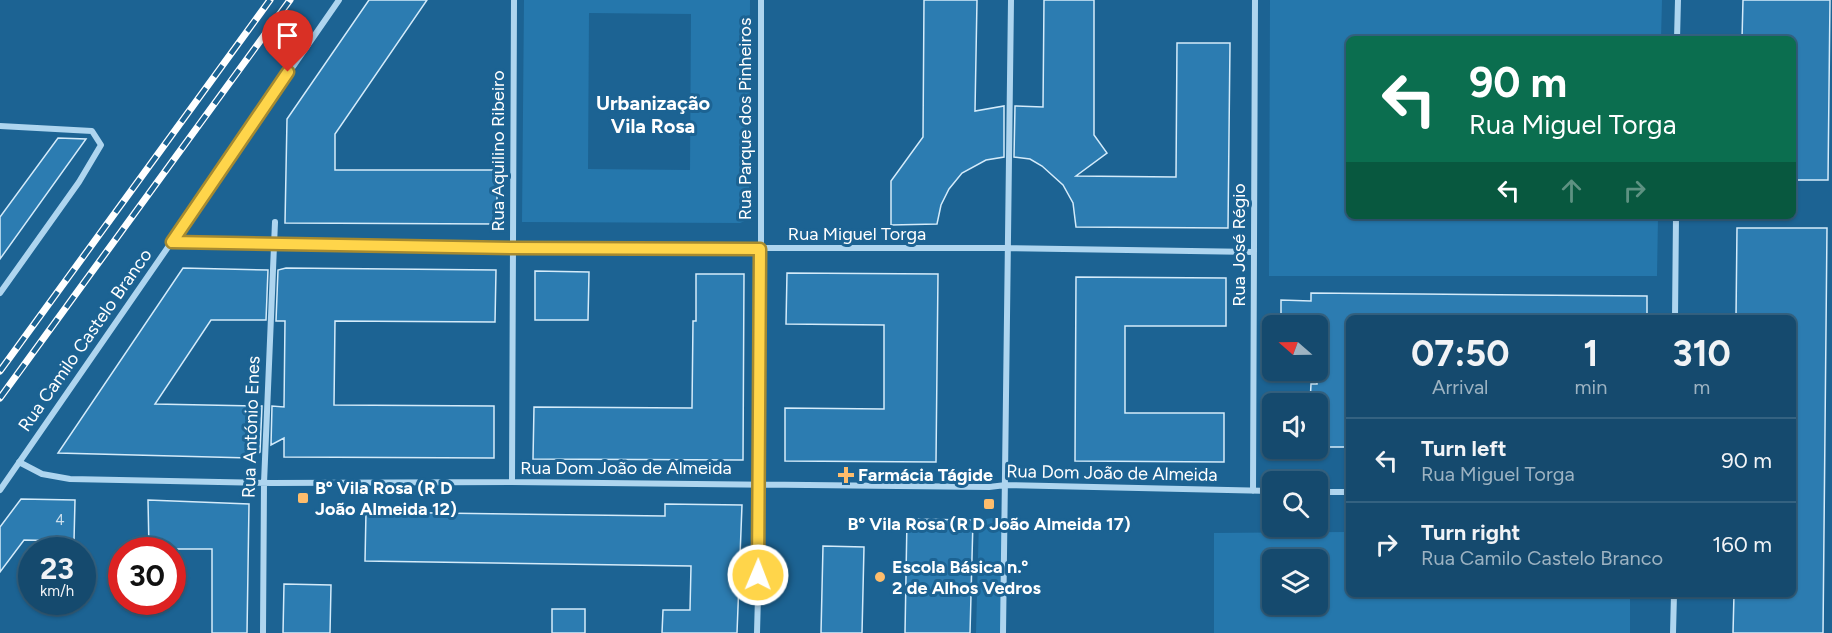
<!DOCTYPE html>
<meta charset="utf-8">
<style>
:root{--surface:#154a6e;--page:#1e5173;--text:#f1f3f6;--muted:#9db3c2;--line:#346281}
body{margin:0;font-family:Figtree,sans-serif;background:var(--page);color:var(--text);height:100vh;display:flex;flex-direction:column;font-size:22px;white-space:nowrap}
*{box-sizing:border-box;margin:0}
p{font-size:20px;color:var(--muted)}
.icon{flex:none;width:33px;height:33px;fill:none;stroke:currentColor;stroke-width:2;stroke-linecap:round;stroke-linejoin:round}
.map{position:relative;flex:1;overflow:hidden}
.sheet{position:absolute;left:1346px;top:315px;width:450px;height:282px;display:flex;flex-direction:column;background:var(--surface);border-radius:9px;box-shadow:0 2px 4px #0004,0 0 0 2px var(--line)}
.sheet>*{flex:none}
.top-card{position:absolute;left:1346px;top:36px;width:450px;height:183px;border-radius:9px;box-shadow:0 2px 4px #0004,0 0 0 2px var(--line);background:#0b6e4f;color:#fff;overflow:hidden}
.needle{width:39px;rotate:290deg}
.controls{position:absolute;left:1262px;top:315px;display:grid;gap:12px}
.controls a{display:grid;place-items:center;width:66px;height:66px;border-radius:9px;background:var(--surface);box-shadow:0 2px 4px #0004,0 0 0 2px var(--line);font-size:30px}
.speed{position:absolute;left:18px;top:537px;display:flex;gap:12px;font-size:30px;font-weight:700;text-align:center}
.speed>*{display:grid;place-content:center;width:78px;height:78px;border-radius:50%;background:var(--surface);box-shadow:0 2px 4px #0004,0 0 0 2px var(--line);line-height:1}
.speed small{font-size:15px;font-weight:400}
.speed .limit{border:9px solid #d22;background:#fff;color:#111}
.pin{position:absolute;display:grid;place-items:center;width:51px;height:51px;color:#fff;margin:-62px -26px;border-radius:50% 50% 50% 0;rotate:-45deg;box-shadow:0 0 6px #0007}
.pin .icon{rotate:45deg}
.me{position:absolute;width:66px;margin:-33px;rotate:1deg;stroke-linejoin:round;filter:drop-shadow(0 0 4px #0008)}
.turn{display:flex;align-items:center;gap:21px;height:126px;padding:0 24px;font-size:27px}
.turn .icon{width:78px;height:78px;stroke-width:2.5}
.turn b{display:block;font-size:42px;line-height:51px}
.lanes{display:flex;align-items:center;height:57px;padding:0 24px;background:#0003;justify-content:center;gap:30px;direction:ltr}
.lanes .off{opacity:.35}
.eta{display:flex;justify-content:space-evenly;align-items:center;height:102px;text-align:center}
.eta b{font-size:36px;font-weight:700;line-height:42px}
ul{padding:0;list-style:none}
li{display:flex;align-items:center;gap:18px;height:84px;padding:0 24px;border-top:2px solid var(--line)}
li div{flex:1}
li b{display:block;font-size:22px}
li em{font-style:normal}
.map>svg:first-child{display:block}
.green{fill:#2577ac;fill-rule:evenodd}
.building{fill:#2c7cb1;stroke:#d4ebfa;stroke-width:1.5}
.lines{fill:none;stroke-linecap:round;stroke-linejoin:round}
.street{stroke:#aed5ef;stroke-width:6}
.rail-casing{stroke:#fff;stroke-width:7}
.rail{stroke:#1c6393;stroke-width:4.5;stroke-dasharray:14;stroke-linecap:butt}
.route-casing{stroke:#a68a30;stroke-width:15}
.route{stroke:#ffd54a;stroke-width:10}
.poi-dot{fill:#febd6c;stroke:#1c6393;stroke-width:2}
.labels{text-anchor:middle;stroke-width:6;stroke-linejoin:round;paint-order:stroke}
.number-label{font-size:15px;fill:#cadeec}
.street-label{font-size:18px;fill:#fff;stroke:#1c6393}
.poi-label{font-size:18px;font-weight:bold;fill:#fff;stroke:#1c6393;text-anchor:start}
.neighbourhood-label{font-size:20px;font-weight:bold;fill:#fff;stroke:#1c6393}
</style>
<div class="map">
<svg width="1832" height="633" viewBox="0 0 1832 633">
<rect width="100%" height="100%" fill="#1c6393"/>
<path class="green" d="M 524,0 L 750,0 L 749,215 L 747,220 L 740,223 L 522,222 ZM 589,13 L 691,14 L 690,170 L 588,169 Z
M 1270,0 L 1662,0 L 1661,39 L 1348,39 L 1348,216 L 1658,216 L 1657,276 L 1269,276 Z
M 1005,516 L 1003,633 L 976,633 L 979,520 Z
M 1348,532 L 1348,594 L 1630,594 L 1630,633 L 1214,633 L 1214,533 ZM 1272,560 L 1317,560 L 1317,604 L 1272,604 Z"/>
<path class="building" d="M 369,0 L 427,0 L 335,134 L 335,170 L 497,170 L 497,224 L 285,223 L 287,119 Z
M 924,0 L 977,0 L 975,111 L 1004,106 L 1004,157 L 986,160 L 962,173 L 949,189 L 941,205 L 937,224 L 891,225 L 891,181 L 923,137 Z
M 1044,0 L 1094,0 L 1094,135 L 1107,153 L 1076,176 L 1176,177 L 1177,43 L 1230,43 L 1228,228 L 1076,227 L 1073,203 L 1063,185 L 1042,166 L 1030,159 L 1014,157 L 1015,106 L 1043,107 Z
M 1743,0 L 1830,0 L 1828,180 L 1792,180 L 1792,39 L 1742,39 Z
M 58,138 L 86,139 L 0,259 L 0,217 Z
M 1737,228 L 1827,228 L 1823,633 L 1733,633 L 1734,594 L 1792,594 L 1792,318 L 1736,318 Z
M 183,268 L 268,270 L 266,320 L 211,320 L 155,404 L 262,406 L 260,452 L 250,458 L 58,453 Z
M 286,268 L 496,270 L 495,322 L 335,321 L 334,405 L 494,406 L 494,458 L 284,457 L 284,438 L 271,445 L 272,406 L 284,407 L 285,321 L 276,321 L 278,270 Z
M 535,271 L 589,272 L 588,320 L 535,320 Z
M 787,273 L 938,274 L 936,462 L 785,461 L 785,408 L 884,409 L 884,325 L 786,324 Z
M 696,274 L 744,274 L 743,460 L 533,459 L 534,407 L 692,408 L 693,321 L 696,321 Z
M 1076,277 L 1226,278 L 1226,326 L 1125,326 L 1125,413 L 1224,413 L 1224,462 L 1075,461 Z
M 1311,293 L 1647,296 L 1647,318 L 1348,318 L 1348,447 L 1317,447 L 1317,404 L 1310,404 L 1311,384 L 1317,384 L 1317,326 L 1281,326 L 1281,300 L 1311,301 Z
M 21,499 L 75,500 L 74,541 L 24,540 L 0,572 L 0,527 Z
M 148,500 L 249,504 L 247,633 L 212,633 L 212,549 L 149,549 Z
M 665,504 L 742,505 L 737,633 L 662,633 L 663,610 L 690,610 L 691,566 L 365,561 L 366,512 L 665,516 Z
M 907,519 L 973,520 L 970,633 L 905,633 Z
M 823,546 L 864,547 L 862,633 L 821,633 Z
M 284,584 L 331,585 L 330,633 L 283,633 Z
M 552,609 L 585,609 L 585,633 L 552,633 Z"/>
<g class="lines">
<path class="street" d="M 1677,39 L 1678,0
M 0,126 L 92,131 L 101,145 L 79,182 L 0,293
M 172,242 L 513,248 L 1008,248 L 1254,252
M 1675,318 L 1676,216
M 19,462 L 42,474 L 70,479 L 272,483 L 512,482 L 989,487 L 1006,485 L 1272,491
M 512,482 L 514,0
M 0,490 L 339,0
M 1253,491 L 1255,0
M 1317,492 L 1348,492
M 263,633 L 264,483 L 275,222
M 757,633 L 761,484 L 761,0
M 1003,633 L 1011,0
M 1673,633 L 1674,594"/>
<g class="rail-casing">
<path id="rail" d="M 0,371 L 270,0
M 0,398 L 290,0"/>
</g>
<use href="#rail" class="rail"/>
</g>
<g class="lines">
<g class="route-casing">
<path id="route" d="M 288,72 L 172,242 L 513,248 L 760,249 L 758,575"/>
</g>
<use href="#route" class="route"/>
</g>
<g class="poi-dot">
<path d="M843 466h6v6h6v6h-6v6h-6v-6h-6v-6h6z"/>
<rect x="297" y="492" width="12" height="12" rx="3"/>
<rect x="983" y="498" width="12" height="12" rx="3"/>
<circle cx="880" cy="577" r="6"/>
</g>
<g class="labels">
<g class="number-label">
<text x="60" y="525">4</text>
</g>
<g class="street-label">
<text transform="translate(745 119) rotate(-90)" y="6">Rua Parque dos Pinheiros</text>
<text transform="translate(498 151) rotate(-90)" y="6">Rua Aquilino Ribeiro</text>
<text x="857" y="240">Rua Miguel Torga</text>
<text transform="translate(1239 245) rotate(-90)" y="6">Rua José Régio</text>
<text transform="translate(85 340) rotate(-55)" y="6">Rua Camilo Castelo Branco</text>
<text transform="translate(251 427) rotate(-88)" y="6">Rua António Enes</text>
<text x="626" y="474">Rua Dom João de Almeida</text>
<text transform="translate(1112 473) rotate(1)" y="6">Rua Dom João de Almeida</text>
</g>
<g class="poi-label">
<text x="858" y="481">Farmácia Tágide</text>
<text x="315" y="494">Bº Vila Rosa (R D<tspan x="315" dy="21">João Almeida 12)</tspan></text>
<text x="989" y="530" text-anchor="middle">Bº Vila Rosa (R D João Almeida 17)</text>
<text x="892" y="573">Escola Básica n.º<tspan x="892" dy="21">2 de Alhos Vedros</tspan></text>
</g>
<g class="neighbourhood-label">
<text x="653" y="110">Urbanização<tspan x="653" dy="23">Vila Rosa</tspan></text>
</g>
</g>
</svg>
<div class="controls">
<a><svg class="needle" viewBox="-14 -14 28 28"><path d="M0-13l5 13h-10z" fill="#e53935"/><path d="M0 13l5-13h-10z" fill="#9db3c2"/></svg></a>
<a><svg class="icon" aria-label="sound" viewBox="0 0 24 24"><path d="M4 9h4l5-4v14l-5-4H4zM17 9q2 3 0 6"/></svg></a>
<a><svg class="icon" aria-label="search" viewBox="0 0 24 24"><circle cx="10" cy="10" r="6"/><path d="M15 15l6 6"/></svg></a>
<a><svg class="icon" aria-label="layers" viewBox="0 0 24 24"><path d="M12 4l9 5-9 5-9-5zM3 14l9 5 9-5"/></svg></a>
</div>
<div class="speed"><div>23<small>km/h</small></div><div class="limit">30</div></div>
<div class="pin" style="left:288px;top:72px;background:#d93025"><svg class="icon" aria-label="arrive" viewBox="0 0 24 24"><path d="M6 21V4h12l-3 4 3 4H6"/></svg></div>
<svg class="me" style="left:758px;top:575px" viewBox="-20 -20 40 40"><circle r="17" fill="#ffd54a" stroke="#fff" stroke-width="3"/><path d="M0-11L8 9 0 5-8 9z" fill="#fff"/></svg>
<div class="top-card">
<div class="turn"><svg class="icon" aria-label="left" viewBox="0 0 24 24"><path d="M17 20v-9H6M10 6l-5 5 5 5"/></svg><div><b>90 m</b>Rua Miguel Torga</div></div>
<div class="lanes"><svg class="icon" aria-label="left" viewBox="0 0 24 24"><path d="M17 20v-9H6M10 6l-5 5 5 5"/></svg><svg class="icon off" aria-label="ahead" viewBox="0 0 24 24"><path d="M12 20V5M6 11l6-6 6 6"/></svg><svg class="icon off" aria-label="right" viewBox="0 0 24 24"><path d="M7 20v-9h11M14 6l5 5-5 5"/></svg></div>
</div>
<section class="sheet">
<div class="eta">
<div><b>07:50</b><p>Arrival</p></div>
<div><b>1</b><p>min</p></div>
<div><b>310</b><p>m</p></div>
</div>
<ul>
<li><svg class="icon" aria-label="left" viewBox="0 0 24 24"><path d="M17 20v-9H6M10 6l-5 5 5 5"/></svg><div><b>Turn left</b><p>Rua Miguel Torga</p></div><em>90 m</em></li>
<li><svg class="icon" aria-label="right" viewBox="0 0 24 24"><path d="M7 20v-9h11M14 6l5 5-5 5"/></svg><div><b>Turn right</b><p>Rua Camilo Castelo Branco</p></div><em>160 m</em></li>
</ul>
</section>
</div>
